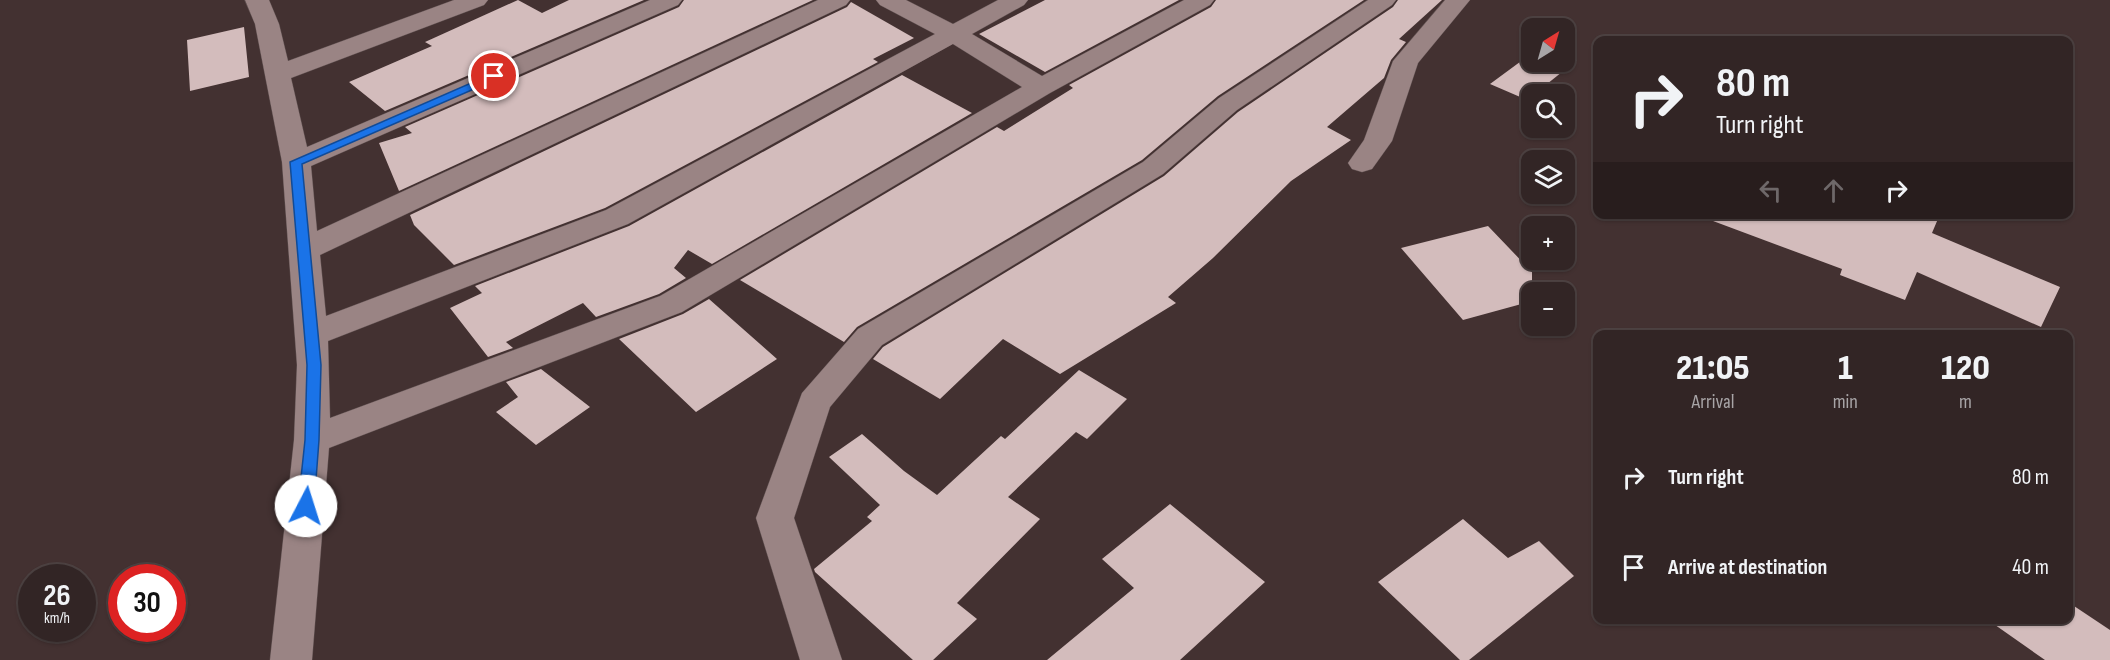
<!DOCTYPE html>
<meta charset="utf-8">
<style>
:root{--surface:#322525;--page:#3a2d2d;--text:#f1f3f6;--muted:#a8a5a7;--line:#4d4242}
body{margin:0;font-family:"Sofia Sans Condensed",sans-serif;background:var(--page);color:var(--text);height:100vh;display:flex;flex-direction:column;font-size:22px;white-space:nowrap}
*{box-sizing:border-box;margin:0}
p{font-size:20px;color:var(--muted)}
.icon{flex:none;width:33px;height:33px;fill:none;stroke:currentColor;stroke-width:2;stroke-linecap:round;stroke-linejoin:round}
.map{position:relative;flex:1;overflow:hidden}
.side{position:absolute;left:1593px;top:330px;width:480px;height:294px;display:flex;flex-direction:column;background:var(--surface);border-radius:12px;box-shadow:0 2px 4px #0004,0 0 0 2px var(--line)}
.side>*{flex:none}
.banner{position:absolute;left:1593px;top:36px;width:480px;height:183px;border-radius:12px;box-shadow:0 2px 4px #0004,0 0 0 2px var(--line);background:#322525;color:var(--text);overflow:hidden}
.needle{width:39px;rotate:37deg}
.controls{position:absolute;left:1521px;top:18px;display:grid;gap:12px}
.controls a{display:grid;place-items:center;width:54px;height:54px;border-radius:12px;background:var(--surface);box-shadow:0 2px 4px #0004,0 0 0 2px var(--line);font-size:30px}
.speed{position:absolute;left:18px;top:564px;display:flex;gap:12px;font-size:30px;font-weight:700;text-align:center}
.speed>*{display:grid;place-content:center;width:78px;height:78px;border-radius:50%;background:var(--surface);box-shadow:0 2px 4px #0004,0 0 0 2px var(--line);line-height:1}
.speed small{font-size:15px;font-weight:400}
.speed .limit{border:9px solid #d22;background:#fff;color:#111}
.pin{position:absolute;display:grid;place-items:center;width:51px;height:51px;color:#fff;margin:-26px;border:3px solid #fff;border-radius:50%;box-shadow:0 2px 6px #0007}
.me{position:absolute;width:66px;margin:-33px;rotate:5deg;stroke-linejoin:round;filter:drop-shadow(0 0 4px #0008)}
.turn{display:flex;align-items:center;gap:21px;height:126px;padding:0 24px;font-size:27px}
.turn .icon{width:78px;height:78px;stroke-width:2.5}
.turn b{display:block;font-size:42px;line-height:51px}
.lanes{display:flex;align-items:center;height:57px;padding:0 24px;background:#0003;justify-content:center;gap:30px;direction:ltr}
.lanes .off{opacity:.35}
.eta{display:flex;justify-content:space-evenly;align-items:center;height:102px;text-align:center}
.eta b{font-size:36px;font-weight:800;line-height:42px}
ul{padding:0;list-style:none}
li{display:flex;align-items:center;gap:18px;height:90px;padding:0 24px}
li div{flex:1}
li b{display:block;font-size:22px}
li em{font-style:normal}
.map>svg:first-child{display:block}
.building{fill:#d3bcbc}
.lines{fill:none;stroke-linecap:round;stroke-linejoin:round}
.minor-casing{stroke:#5d4e4e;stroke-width:1}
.minor{fill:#9a8484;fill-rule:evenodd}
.route{fill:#1a73e8;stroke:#114b97;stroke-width:1.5}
</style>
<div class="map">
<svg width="2110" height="660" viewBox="0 0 2110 660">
<rect width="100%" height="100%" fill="#433131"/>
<path class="building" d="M 518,0 L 542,13 L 569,0 L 644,0 L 385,111 L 349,82 L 432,46 L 425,42 Z
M 684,0 L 813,0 L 399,191 L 379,143 L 412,133 L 405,127 L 679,7 Z
M 1045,0 L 1179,0 L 1045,72 L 979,34 Z
M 1216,0 L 1364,0 L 1218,96 L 1142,160 L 857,327 L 844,342 L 740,280 L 997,127 L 1004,131 L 1073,88 L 1069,85 L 1211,7 Z
M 1398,0 L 1442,0 L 1399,39 L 1406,42 L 1391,60 L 1384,78 L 1327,127 L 1351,140 L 1291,181 L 1213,258 L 1168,297 L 1176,303 L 1060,374 L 1003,339 L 940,399 L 873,359 L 883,347 L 1164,176 L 1238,112 L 1393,7 Z
M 851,2 L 914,38 L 873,59 L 878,62 L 605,208 L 454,265 L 414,225 L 410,215 L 847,7 Z
M 244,27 L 249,77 L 190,91 L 187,40 Z
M 1532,53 L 1532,62 L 1564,62 L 1564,55 L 1577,60 L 1527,100 L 1490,84 Z
M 902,75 L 972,113 L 712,264 L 688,250 L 674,268 L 686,278 L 659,294 L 596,317 L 583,303 L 506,342 L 513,348 L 488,357 L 450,308 L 482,293 L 475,286 L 629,226 Z
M 1706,214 L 1940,214 L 1932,233 L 2060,287 L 2041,327 L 1917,272 L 1905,300 L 1840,275 L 1842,269 L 1705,218 Z
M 1488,226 L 1532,272 L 1532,301 L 1463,320 L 1401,248 Z
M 709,299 L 777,359 L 696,412 L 619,339 L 683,314 Z
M 541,369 L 590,407 L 536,445 L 496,412 L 518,397 L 506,382 Z
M 1079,370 L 1127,399 L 1087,439 L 1076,432 L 1008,497 L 1040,519 L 957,603 L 977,619 L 933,660 L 913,660 L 815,572 L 814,569 L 872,521 L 867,517 L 880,505 L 829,457 L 862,434 L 904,471 L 937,495 L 1001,436 L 1005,439 Z
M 1170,504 L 1265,582 L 1180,660 L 1047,660 L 1134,588 L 1102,559 Z
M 1463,519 L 1508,558 L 1539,541 L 1574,576 L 1469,660 L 1460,660 L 1378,582 Z
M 2068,602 L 2110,630 L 2110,660 L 2045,660 L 1988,620 L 2068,620 Z"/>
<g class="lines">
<g class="minor-casing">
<path id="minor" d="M 245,0 L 269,0 L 279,24 L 288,61 L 454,0 L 488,0 L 484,5 L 291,78 L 307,147 L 650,0 L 682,0 L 678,5 L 311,166 L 317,231 L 818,0 L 850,0 L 846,5 L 320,255 L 326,316 L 606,210 L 935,34 L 880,5 L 876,0 L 906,0 L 953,24 L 998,0 L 1028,0 L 1024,5 L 972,34 L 1042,76 L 1184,0 L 1214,0 L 1210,5 L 1050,93 L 682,312 L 329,448 L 312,660 L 270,660 L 294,440 L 297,365 L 282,162 L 255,24 ZM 953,44 L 1022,87 L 660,296 L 330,418 L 328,341 L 628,224 Z
M 1368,0 L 1396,0 L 1392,5 L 1237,110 L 1163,174 L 882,345 L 830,407 L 794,518 L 842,660 L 800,660 L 756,518 L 802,393 L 858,329 L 1143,162 L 1219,98 Z
M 1445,0 L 1470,0 L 1418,63 L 1392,141 L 1372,169 L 1362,172 L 1352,169 L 1348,163 L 1364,140 L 1393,61 Z"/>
</g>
<use href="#minor" class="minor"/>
</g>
<path class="route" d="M 494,73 L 497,74 L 497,79 L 302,164 L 321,365 L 319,440 L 314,506 L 306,512 L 300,510 L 298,506 L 305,440 L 307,365 L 290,162 Z"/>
</svg>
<div class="controls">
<a><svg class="needle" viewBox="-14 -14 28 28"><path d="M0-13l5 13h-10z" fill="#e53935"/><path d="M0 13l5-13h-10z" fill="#a8a5a7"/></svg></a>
<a><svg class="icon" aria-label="search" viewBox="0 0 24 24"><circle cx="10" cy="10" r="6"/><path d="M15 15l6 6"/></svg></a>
<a><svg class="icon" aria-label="layers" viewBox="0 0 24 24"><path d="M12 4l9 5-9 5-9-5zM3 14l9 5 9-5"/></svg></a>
<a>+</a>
<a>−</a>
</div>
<div class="speed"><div>26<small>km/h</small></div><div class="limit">30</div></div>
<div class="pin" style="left:494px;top:76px;background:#d93025"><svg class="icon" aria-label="arrive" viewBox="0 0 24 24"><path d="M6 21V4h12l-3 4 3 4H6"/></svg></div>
<svg class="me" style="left:306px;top:506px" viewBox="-20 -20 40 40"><circle r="19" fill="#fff"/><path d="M0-13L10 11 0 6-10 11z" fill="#1a73e8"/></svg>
<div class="banner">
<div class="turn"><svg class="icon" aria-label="right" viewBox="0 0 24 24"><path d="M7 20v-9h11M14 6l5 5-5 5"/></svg><div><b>80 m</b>Turn right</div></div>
<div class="lanes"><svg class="icon off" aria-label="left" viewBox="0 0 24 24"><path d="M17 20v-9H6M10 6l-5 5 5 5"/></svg><svg class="icon off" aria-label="ahead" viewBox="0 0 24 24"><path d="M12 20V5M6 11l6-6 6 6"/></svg><svg class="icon" aria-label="right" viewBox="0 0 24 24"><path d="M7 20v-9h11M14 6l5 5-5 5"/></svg></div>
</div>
<section class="side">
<div class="eta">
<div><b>21:05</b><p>Arrival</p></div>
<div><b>1</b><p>min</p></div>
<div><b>120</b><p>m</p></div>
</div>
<ul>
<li><svg class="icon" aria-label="right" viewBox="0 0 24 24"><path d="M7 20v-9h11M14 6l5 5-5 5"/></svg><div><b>Turn right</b></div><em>80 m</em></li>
<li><svg class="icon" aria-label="arrive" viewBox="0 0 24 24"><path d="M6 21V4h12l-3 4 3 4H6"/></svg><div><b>Arrive at destination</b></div><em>40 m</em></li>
</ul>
</section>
</div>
